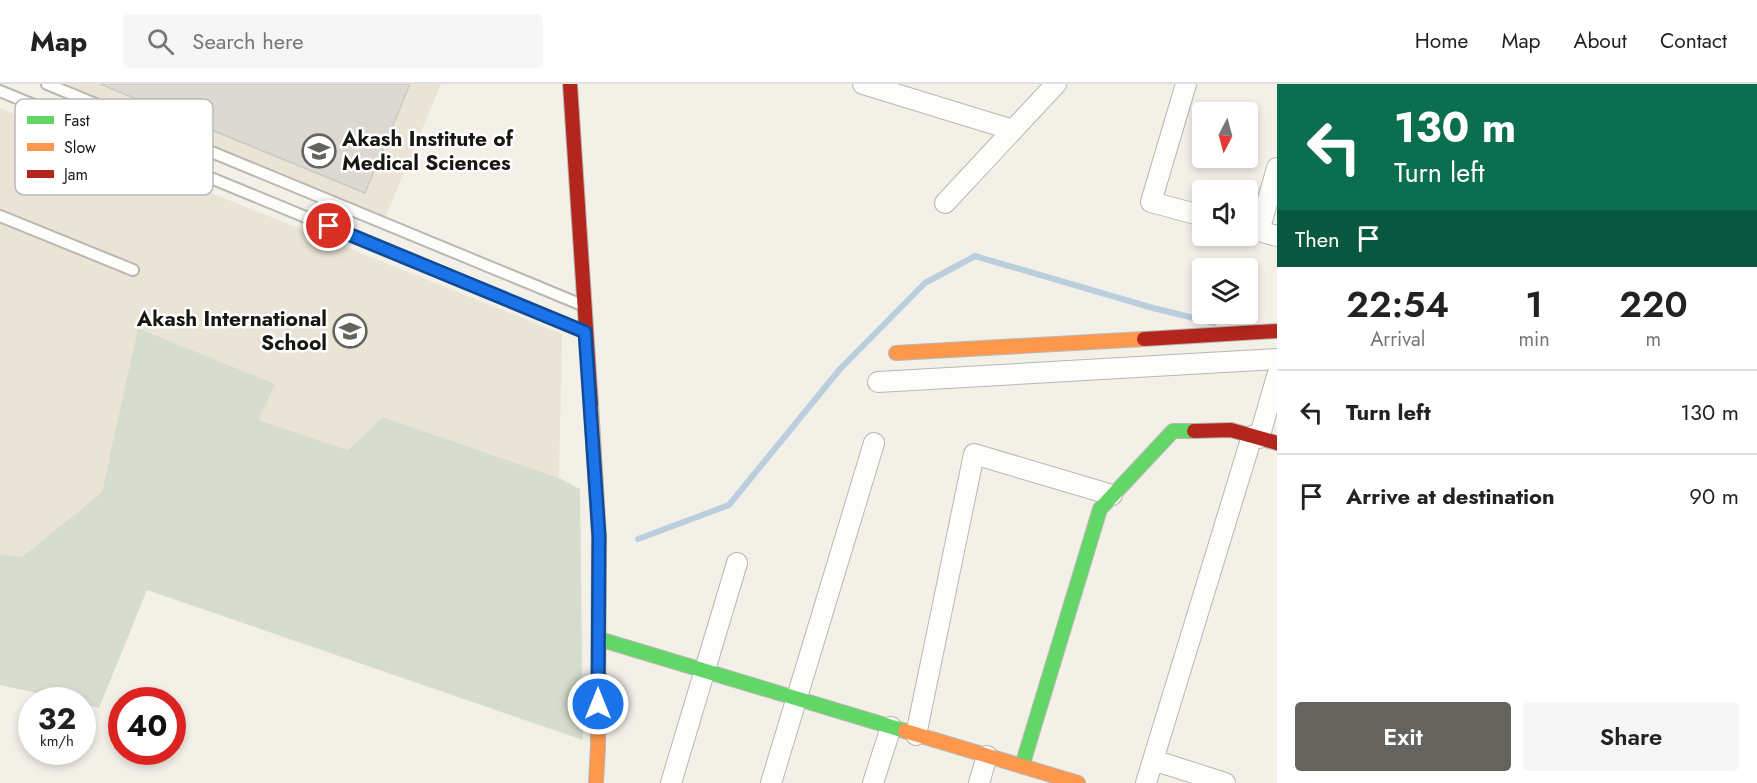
<!DOCTYPE html>
<style>
:root{--surface:#fff;--page:#f6f6f6;--text:#222;--muted:#767676;--line:#e0e0e0;--accent:#65635d}
body{margin:0;font-family:Jost,sans-serif;background:var(--page);color:var(--text);height:100vh;display:flex;flex-direction:column;font-size:22px;white-space:nowrap}
*{box-sizing:border-box;margin:0}
p{font-size:20px;color:var(--muted)}
.icon{flex:none;width:33px;height:33px;fill:none;stroke:currentColor;stroke-width:2;stroke-linecap:round;stroke-linejoin:round}
.map{position:relative;flex:1;overflow:hidden}
.details{display:flex;flex-direction:column;background:var(--surface);width:480px}
.details>*{flex:none}
.top-card{background:#0b6e4f;color:#fff;overflow:hidden}
.needle{width:39px;rotate:186deg}
.fabs{position:absolute;left:1192px;top:18px;display:grid;gap:12px}
.fabs a{display:grid;place-items:center;width:66px;height:66px;border-radius:6px;background:var(--surface);box-shadow:0 3px 9px #0003;font-size:30px}
.speed{position:absolute;left:18px;top:603px;display:flex;gap:12px;font-size:30px;font-weight:700;text-align:center}
.speed>*{display:grid;place-content:center;width:78px;height:78px;border-radius:50%;background:var(--surface);box-shadow:0 3px 9px #0003;line-height:1}
.speed small{font-size:15px;font-weight:400}
.speed .limit{border:9px solid #d22;background:#fff;color:#111}
.pin{position:absolute;display:grid;place-items:center;width:51px;height:51px;color:#fff;margin:-26px;border:3px solid #fff;border-radius:50%;box-shadow:0 2px 6px #0007}
.me{position:absolute;width:66px;margin:-33px;rotate:0deg;stroke-linejoin:round;filter:drop-shadow(0 0 4px #0008)}
.turn{display:flex;align-items:center;gap:21px;height:126px;padding:0 18px;font-size:27px}
.turn .icon{width:78px;height:78px;stroke-width:2.5}
.turn b{display:block;font-size:42px;line-height:51px}
.then{display:flex;align-items:center;height:57px;padding:0 18px;background:#0003;gap:12px;font-size:22px}
.eta{display:flex;justify-content:space-evenly;align-items:center;height:102px;text-align:center}
.eta b{font-size:36px;font-weight:600;line-height:42px}
.button{display:flex;gap:12px;margin-top:auto;padding:12px 18px}
.button a{flex:1;height:69px;border-radius:6px;background:var(--accent);color:#fff;font-size:24px;font-weight:600;line-height:69px;text-align:center}
.button a+a{background:var(--page);color:var(--text)}
ul{padding:0;list-style:none}
li{display:flex;align-items:center;gap:18px;height:84px;padding:0 18px;border-top:2px solid var(--line)}
li div{flex:1}
li b{display:block;font-size:22px}
li em{font-style:normal}
header{display:flex;align-items:center;gap:36px;box-sizing:border-box;height:84px;padding:0 30px;background:var(--surface);border-bottom:2px solid var(--line)}
header strong{font-size:28px}
nav{display:flex;gap:33px;margin-inline-start:auto;font-size:21px}
.search{width:420px;height:54px;background:var(--page);display:flex;align-items:center;gap:15px;box-sizing:border-box;padding:0 21px;border-radius:6px;color:var(--muted);font-size:22px}
main{display:flex;flex:1;min-height:0}
.map>svg:first-child{display:block}
.built{fill:#e9e4d5}
.green{fill:#d6ddcf}
.lines{fill:none;stroke-linecap:round;stroke-linejoin:round}
.stream{stroke:#bacede;stroke-width:6}
.building{fill:#dcd9d3;stroke:#ccc9c3;stroke-width:1.5}
.lane-casing{stroke:#b9b7b0;stroke-width:14}
.street-casing{stroke:#b9b7b0;stroke-width:22}
.fast-casing{stroke:#b9b7b0;stroke-width:16}
.slow-casing{stroke:#b9b7b0;stroke-width:16}
.jam-casing{stroke:#b9b7b0;stroke-width:16}
.lane{stroke:#fdfdfc;stroke-width:10}
.street{stroke:#fdfdfc;stroke-width:20}
.fast{stroke:#63d668;stroke-width:14}
.slow{stroke:#ff974d;stroke-width:14}
.jam{stroke:#b3261e;stroke-width:14}
.route-casing{stroke:#114b97;stroke-width:15}
.route{stroke:#1a73e8;stroke-width:10}
.labels{text-anchor:middle;stroke-width:5;stroke-linejoin:round;paint-order:stroke}
.poi-label{font-size:21px;font-weight:bold;fill:#191712;stroke:#fff;text-anchor:start}
.key{fill:#fff;stroke:#bab9b8;stroke-width:1.5}
.key-label{font-size:16px;fill:#191712}
</style>
<header>
<strong>Map</strong>
<div class="search"><svg class="icon" aria-label="search" viewBox="0 0 24 24"><circle cx="10" cy="10" r="6"/><path d="M15 15l6 6"/></svg>Search here</div>
<nav><a>Home</a><a>Map</a><a>About</a><a>Contact</a></nav>
</header>
<main>
<div class="map">
<svg width="1277" height="699" viewBox="0 0 1277 699">
<rect width="100%" height="100%" fill="#f3f0e8"/>
<path class="built" d="M 65,0 L 441,0 L 385,134 Z
M 0,24 L 562,250 L 559,394 L 383,333 L 348,366 L 259,336 L 274,300 L 139,244 L 102,408 L 22,473 L 0,470 Z"/>
<path class="green" d="M 138,244 L 275,300 L 259,336 L 348,366 L 383,333 L 559,394 L 580,405 L 583,656 L 147,506 L 99,624 L 83,620 L 82,616 L 67,616 L 0,601 L 0,470 L 22,473 L 102,408 Z"/>
<g class="lines">
<path class="stream" d="M 638,455 L 729,421 L 840,285 L 925,199 L 975,172 L 1153,224 L 1214,239"/>
</g>
<path class="building" d="M 100,0 L 410,0 L 365,109 Z"/>
<g class="lines">
<g class="lane-casing">
<path id="lane" d="M 47,0 L 582,221
M 0,7 L 582,247
M 0,132 L 133,186"/>
</g>
<g class="street-casing">
<path id="street" d="M 863,0 L 1013,46
M 1186,0 L 1151,118 L 1203,132
M 945,119 L 1056,0
M 1248,144 L 1277,152
M 1259,147 L 1277,84
M 878,298 L 1277,275
M 1259,354 L 1277,292
M 916,651 L 974,370 L 1112,411
M 1153,676 L 1225,699
M 671,699 L 737,479
M 771,699 L 874,359
M 873,699 L 891,643
M 979,699 L 987,672
M 1146,699 L 1252,352"/>
</g>
<g class="fast-casing">
<path id="fast" d="M 599,555 L 905,647
M 1022,682 L 1100,425 L 1173,347 L 1194,347"/>
</g>
<g class="slow-casing">
<path id="slow" d="M 896,269 L 1144,255
M 591,320 L 599,452 L 598,662 L 596,699
M 905,647 L 1078,699"/>
</g>
<g class="jam-casing">
<path id="jam" d="M 570,0 L 591,320
M 1144,255 L 1277,247
M 1194,347 L 1231,346 L 1277,359"/>
</g>
<use href="#lane" class="lane"/>
<use href="#street" class="street"/>
<use href="#fast" class="fast"/>
<use href="#slow" class="slow"/>
<use href="#jam" class="jam"/>
</g>
<g class="lines">
<g class="route-casing">
<path id="route" d="M 329,142 L 585,248 L 599,452 L 598,620"/>
</g>
<use href="#route" class="route"/>
</g>
<defs>
<g id="university-ring" transform="scale(1.725)"><circle r="9.5" fill="#fff" stroke="#65635d" stroke-width="1.5"/><path d="M0-5L7-2L0 1L-7-2ZM-4 1L0 2.5L4 1V4Q0 6-4 4Z" fill="#65635d"/></g>
<g id="school-ring" transform="scale(1.725)"><circle r="9.5" fill="#fff" stroke="#65635d" stroke-width="1.5"/><path d="M0-5L7-2L0 1L-7-2ZM-4 1L0 2.5L4 1V4Q0 6-4 4Z" fill="#65635d"/></g>
</defs>
<g fill-rule="evenodd">
<use href="#university-ring" x="319" y="67"/>
<use href="#school-ring" x="350" y="247"/>
</g>
<g class="labels">
<g class="poi-label">
<text x="342" y="62">Akash Institute of<tspan x="342" dy="24">Medical Sciences</tspan></text>
<text x="327" y="242" text-anchor="end">Akash International<tspan x="327" dy="24">School</tspan></text>
</g>
</g>
<rect x="15" y="15" width="198" height="96" rx="9" class="key"/>
<rect x="27" y="32" width="27" height="8" fill="#63d668"/>
<rect x="27" y="59" width="27" height="8" fill="#ff974d"/>
<rect x="27" y="86" width="27" height="8" fill="#b3261e"/>
<g class="key-label">
<text x="64" y="42">Fast</text>
<text x="64" y="69">Slow</text>
<text x="64" y="96">Jam</text>
</g>
</svg>
<div class="fabs">
<a><svg class="needle" viewBox="-14 -14 28 28"><path d="M0-13l5 13h-10z" fill="#e53935"/><path d="M0 13l5-13h-10z" fill="#767676"/></svg></a>
<a><svg class="icon" aria-label="sound" viewBox="0 0 24 24"><path d="M4 9h4l5-4v14l-5-4H4zM17 9q2 3 0 6"/></svg></a>
<a><svg class="icon" aria-label="layers" viewBox="0 0 24 24"><path d="M12 4l9 5-9 5-9-5zM3 14l9 5 9-5"/></svg></a>
</div>
<div class="speed"><div>32<small>km/h</small></div><div class="limit">40</div></div>
<div class="pin" style="left:329px;top:142px;background:#d93025"><svg class="icon" aria-label="arrive" viewBox="0 0 24 24"><path d="M6 21V4h12l-3 4 3 4H6"/></svg></div>
<svg class="me" style="left:598px;top:620px" viewBox="-20 -20 40 40"><circle r="17" fill="#1a73e8" stroke="#fff" stroke-width="3"/><path d="M0-11L8 9 0 5-8 9z" fill="#fff"/></svg>
</div>
<section class="details">
<div class="top-card">
<div class="turn"><svg class="icon" aria-label="left" viewBox="0 0 24 24"><path d="M17 20v-9H6M10 6l-5 5 5 5"/></svg><div><b>130 m</b>Turn left</div></div>
<div class="then">Then<svg class="icon" aria-label="arrive" viewBox="0 0 24 24"><path d="M6 21V4h12l-3 4 3 4H6"/></svg></div>
</div>
<div class="eta">
<div><b>22:54</b><p>Arrival</p></div>
<div><b>1</b><p>min</p></div>
<div><b>220</b><p>m</p></div>
</div>
<ul>
<li><svg class="icon" aria-label="left" viewBox="0 0 24 24"><path d="M17 20v-9H6M10 6l-5 5 5 5"/></svg><div><b>Turn left</b></div><em>130 m</em></li>
<li><svg class="icon" aria-label="arrive" viewBox="0 0 24 24"><path d="M6 21V4h12l-3 4 3 4H6"/></svg><div><b>Arrive at destination</b></div><em>90 m</em></li>
</ul>
<div class="button"><a>Exit</a><a>Share</a></div>
</section>
</main>
